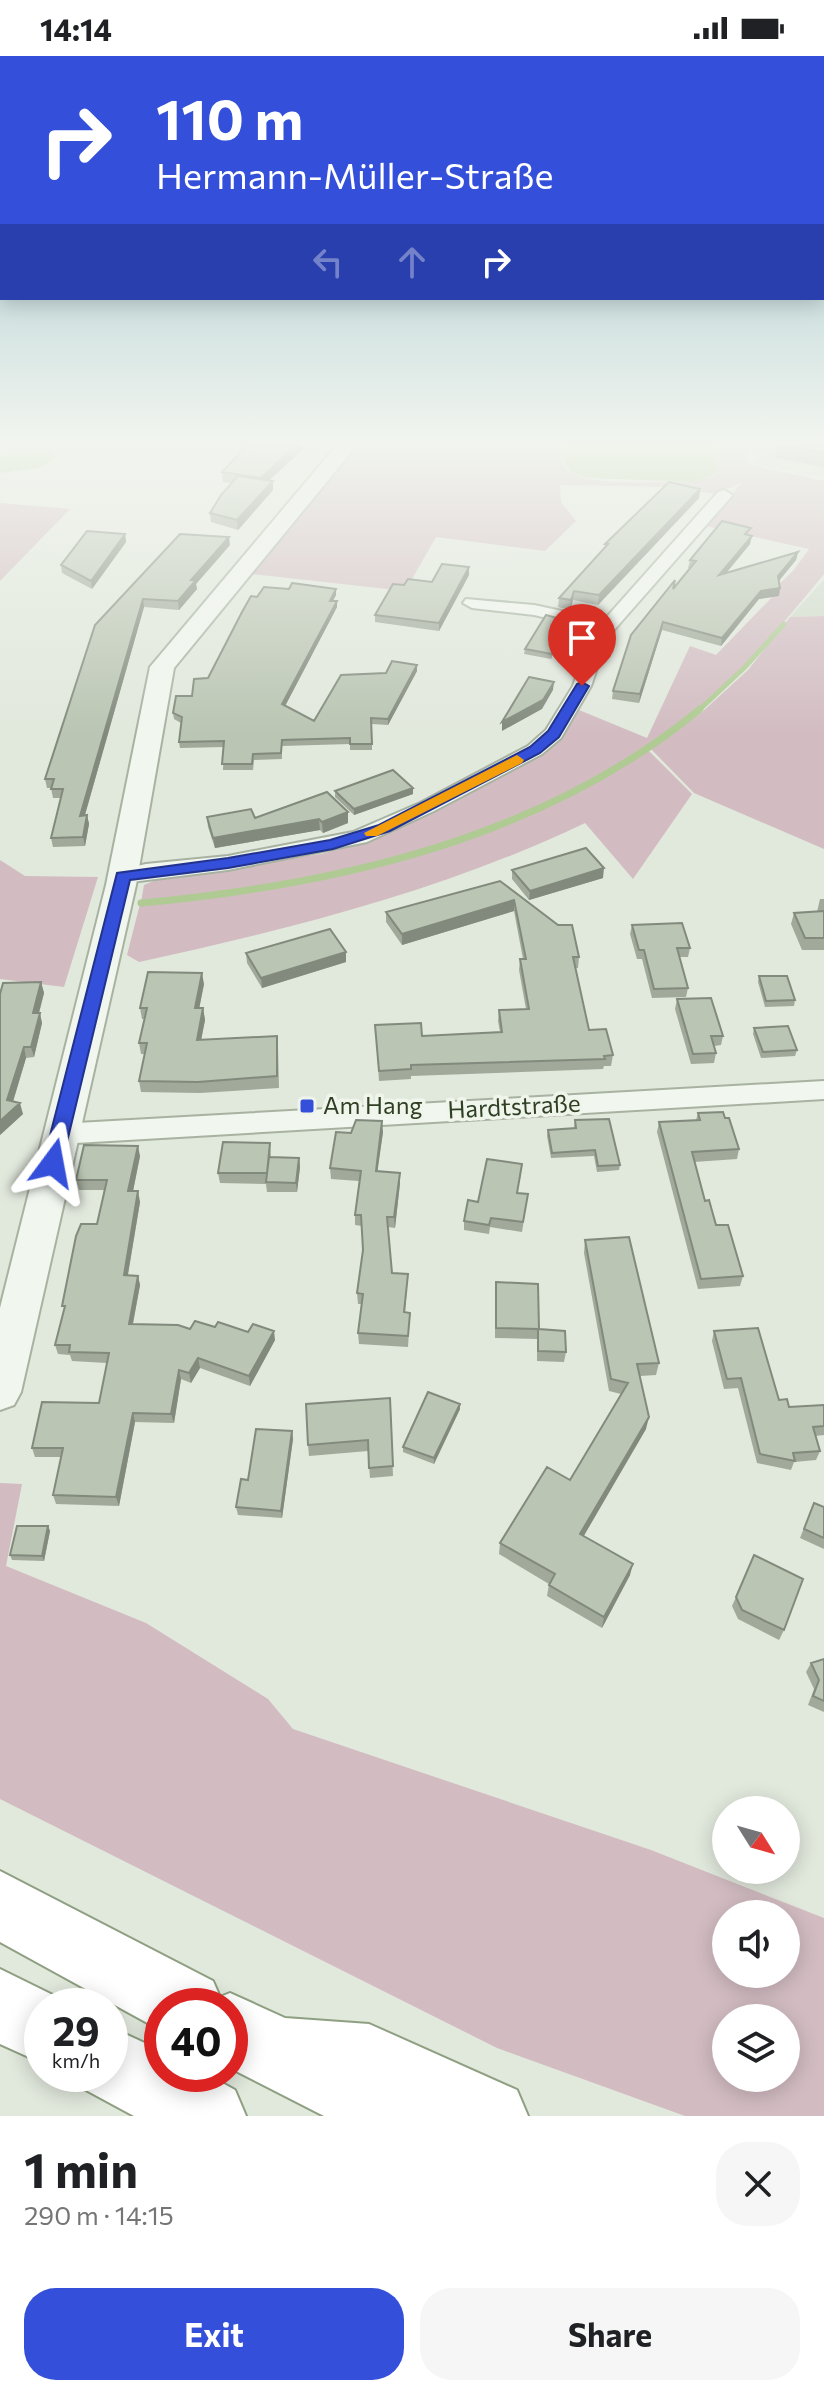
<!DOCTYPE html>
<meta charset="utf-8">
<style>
:root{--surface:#fff;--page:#f6f6f6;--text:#202124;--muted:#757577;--accent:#344fd9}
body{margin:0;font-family:Commissioner,sans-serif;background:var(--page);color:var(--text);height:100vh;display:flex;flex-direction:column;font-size:30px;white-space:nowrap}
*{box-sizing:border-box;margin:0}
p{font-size:26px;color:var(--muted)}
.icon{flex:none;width:44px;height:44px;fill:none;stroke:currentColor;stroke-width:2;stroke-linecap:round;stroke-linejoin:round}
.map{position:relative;height:2060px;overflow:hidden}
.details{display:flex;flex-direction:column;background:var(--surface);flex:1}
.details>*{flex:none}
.guide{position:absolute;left:0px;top:0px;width:824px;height:244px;box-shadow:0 4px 20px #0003;background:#344fd9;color:#fff;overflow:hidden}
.needle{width:52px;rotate:127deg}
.tools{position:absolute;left:712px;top:1740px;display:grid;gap:16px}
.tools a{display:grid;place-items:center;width:88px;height:88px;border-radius:50%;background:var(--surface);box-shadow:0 4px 20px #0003;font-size:40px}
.speed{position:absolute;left:24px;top:1932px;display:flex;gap:16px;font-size:40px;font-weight:700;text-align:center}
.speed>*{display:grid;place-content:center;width:104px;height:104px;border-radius:50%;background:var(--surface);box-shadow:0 4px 20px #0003;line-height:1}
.speed small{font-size:20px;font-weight:400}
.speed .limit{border:12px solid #d22;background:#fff;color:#111}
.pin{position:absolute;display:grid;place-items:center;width:68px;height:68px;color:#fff;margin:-82px -34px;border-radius:50% 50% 50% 0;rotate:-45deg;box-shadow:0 0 8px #0007}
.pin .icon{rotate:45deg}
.me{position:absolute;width:88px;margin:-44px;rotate:13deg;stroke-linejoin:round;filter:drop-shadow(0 0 6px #0008)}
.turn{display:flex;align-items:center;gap:28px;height:168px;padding:0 24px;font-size:36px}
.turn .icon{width:104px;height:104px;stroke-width:2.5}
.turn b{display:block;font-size:56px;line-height:68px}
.lanes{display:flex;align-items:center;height:76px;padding:0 24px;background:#0003;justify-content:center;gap:40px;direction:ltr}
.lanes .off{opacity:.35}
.round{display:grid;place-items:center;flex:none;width:84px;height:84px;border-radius:32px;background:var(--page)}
.summary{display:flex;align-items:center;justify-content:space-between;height:136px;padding:0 24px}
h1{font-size:48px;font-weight:700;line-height:60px}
.primary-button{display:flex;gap:16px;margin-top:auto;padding:16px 24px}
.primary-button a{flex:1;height:92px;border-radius:32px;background:var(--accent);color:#fff;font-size:32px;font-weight:700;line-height:92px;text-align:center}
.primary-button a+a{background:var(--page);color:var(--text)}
.status{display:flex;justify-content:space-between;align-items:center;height:56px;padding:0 40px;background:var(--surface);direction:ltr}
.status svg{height:22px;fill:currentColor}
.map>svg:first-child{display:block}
.built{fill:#d0daca}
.green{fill:#d2bcc2;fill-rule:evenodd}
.water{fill:#afcb93}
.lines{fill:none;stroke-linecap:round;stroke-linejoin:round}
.stream-far1{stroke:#afcb93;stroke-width:5}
.stream{stroke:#afcb93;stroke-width:7}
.minor-casing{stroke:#a8b2a1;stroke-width:4}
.tertiary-casing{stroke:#a8b2a1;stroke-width:4}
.motorway-casing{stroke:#8e9f82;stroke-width:4}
.minor{fill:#f1f6ef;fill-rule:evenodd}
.tertiary{fill:#f1f6ef;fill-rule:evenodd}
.motorway{fill:#fff;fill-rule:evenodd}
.wall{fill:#a0a99a}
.shaded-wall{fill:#828a7d}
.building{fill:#bac5b3;stroke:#828a7d;stroke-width:2}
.route{fill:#344fd9;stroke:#22338d;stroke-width:2}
.slow{fill:#f59e0b}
.poi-dot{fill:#344fd9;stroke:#f0f5eb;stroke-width:3}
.labels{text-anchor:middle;stroke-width:7;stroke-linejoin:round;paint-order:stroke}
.poi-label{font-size:24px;fill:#2f3f24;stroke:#f0f5eb;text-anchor:start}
.street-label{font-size:24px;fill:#2f3f24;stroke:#f0f5eb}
</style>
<div class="status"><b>14:14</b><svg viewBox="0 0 49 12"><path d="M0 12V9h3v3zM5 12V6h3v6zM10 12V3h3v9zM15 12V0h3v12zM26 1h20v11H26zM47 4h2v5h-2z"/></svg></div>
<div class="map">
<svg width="824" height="2060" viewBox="0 0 824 2060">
<rect width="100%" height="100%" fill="#e1e8dc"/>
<path class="built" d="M 763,389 L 824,389 L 824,422 L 753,408 Z
M 824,524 L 824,560 L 790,561 L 799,551 Z"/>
<path class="green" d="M 354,389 L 562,389 C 561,401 561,410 571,417 C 591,431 692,427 715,420 L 718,389 L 755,389 L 745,403 L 751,409 L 824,425 L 824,518 C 774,579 723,640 657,685 C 515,782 311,838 141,846 L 144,829 L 165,820 L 321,798 L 368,785 L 438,754 L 548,694 L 563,679 L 579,654 L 647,682 L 690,590 L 716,599 L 775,538 L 771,536 L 793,515 L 809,493 L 706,470 L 742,426 L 716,438 L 670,431 L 560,429 L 561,446 L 576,465 L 545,495 L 436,481 L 405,535 L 251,518 L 218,558 Z
M 0,447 L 70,453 L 0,525 Z
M 824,560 L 824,793 L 694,737 L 651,693 L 702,656 L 748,614 L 790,561 Z
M 648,694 L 692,738 L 633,823 L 585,767 C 445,834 291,873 139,906 L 127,899 L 140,848 C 319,839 494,785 648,694 Z
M 0,804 L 25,820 L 98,821 L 64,931 L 0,923 Z
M 0,1427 L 22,1428 L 6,1510 L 146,1567 L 268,1643 L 293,1673 L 651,1794 L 824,1862 L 824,2060 L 685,2060 L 497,1992 L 0,1743 ZM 726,1858 L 786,1858 L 786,1918 L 726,1918 ZM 726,1962 L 786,1962 L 786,2022 L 726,2022 Z"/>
<path class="water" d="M 562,389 L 718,389 L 715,419 L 693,426 L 588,422 C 568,418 561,410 562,389 Z
M 49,394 L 56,398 L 57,402 L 39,412 L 0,417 L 0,397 Z"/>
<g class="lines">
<path class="stream-far1" d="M 698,655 L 744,612 L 784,568"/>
<path class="stream" d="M 141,847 C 338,829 544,782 700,653"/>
<g class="minor-casing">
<path id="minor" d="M 724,434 L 732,439 L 730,442 L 607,582 L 591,630 L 561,682 L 542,698 L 434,755 L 367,786 L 228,814 L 123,827 L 115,825 L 112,820 L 115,815 L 146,808 L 228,800 L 353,776 L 420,747 L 528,690 L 546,674 L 573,630 L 589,581 L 596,573 L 534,559 L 472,552 L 463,547 L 466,543 L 534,549 L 604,564 L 718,436 Z
M 824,1025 L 824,1043 L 59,1088 L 50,1085 L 46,1078 L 50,1071 L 59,1068 Z"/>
</g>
<g class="tertiary-casing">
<path id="tertiary" d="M 337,389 L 357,389 L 174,612 L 136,829 L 21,1336 L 14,1349 L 0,1354 L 0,1252 L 106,829 L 150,611 Z"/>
</g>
<g class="motorway-casing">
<path id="motorway" d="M 0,1815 L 213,1925 L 220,1941 L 230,1937 L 285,1962 L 369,1968 L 517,2034 L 528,2060 L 324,2060 L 230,2012 L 230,1950 L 162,1950 L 162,1975 L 0,1886 Z
M 0,1913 L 67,1946 L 69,1950 L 42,1950 L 42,2007 L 0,1988 Z
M 110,1971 L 162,1995 L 162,2018 L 206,2018 L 235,2034 L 246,2060 L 134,2060 L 84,2033 L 78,2018 L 110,2018 Z"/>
</g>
<use href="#minor" class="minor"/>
<use href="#tertiary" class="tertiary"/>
<use href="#motorway" class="motorway"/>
</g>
<path class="wall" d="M 777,389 L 824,389 L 824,411 L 775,402 Z
M 302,394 L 269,424 L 273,434 L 238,474 L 211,466 L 210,457 L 231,427 L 223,426 L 222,416 Z
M 700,433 L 699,442 L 598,549 L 573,544 L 570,554 L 558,551 L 559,542 L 605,491 L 605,488 Z
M 125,478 L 126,486 L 92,533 L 62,517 L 61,509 Z
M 750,479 L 750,488 L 726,517 L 798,496 L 796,504 L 779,525 L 780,532 L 779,540 L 759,543 L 721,590 L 662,574 L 639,647 L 612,643 L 613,635 L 674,532 L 690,512 L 688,512 L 690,504 Z
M 230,489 L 196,528 L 197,533 L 179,554 L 144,551 L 85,759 L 87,759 L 89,768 L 85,790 L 53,791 L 51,782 L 61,742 L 53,742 L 51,732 L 47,732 L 45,723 L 95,569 Z
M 469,511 L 469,519 L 439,575 L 375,566 L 375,559 L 404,529 L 432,526 Z
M 336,539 L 333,545 L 337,545 L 337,551 L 285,650 L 314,665 L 386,617 L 417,609 L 417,615 L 388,669 L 372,668 L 372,694 L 350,694 L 350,688 L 282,690 L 282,703 L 254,704 L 253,714 L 223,714 L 224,691 L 180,692 L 179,686 L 181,667 L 174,663 L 173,657 L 192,640 L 208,622 L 257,541 Z
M 564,564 L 564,569 L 551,603 L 524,598 L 525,593 Z
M 335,735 L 413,738 L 354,759 L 335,741 Z
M 327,736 L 348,767 L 323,777 L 320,774 L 215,792 L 208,771 L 207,761 L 255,762 Z
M 512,814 L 603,822 L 529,844 L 512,823 Z
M 500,825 L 579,901 L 578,912 L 576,912 L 589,974 L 613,999 L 611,1010 L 604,1010 L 603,1013 L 411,1020 L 411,1023 L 379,1025 L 376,980 L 422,980 L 500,976 L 498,965 L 499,954 L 526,953 L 519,914 L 520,903 L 523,903 L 514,855 L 402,889 L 386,866 L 386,856 Z
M 820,843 L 824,843 L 824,894 L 802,894 L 791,868 L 794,857 L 817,856 Z
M 632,869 L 690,892 L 688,901 L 679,901 L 688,932 L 686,941 L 652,942 L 642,903 L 637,903 L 630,878 Z
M 346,896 L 346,906 L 262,932 L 247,907 L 246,897 Z
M 759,920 L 795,944 L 794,950 L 765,951 L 758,926 Z
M 41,926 L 44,937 L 39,957 L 42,967 L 34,1001 L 26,1002 L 13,1046 L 23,1058 L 0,1079 Z
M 204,928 L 199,952 L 203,952 L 205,964 L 201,984 L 278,991 L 279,1032 L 200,1037 L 141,1036 L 139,1025 L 145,998 L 141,998 L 139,987 L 144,963 L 142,963 L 140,952 Z
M 677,943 L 723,980 L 721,989 L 714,990 L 716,997 L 714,1007 L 691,1008 L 675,953 Z
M 754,972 L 797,994 L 795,1000 L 761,1002 L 753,978 Z
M 698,1057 L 739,1093 L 737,1103 L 694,1106 L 705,1145 L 743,1220 L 740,1230 L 698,1233 L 657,1076 L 659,1066 L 696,1064 Z
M 575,1064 L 620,1109 L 619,1114 L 597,1116 L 594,1100 L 551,1102 L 547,1080 L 548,1074 L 574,1072 Z
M 383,1076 L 377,1115 L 400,1117 L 400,1127 L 395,1172 L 388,1171 L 392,1217 L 408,1218 L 405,1257 L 410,1257 L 408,1291 L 359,1288 L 358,1277 L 362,1248 L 358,1248 L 357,1237 L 363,1194 L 362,1170 L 355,1169 L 355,1159 L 359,1125 L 331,1123 L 330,1112 Z
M 270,1087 L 271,1101 L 299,1102 L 300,1111 L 297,1136 L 267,1136 L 266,1128 L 220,1127 L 218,1117 Z
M 140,1100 L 133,1135 L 140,1146 L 128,1219 L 138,1220 L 140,1229 L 133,1268 L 190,1273 L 215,1271 L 275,1284 L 250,1330 L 200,1312 L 191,1327 L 181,1323 L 174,1367 L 135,1366 L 119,1450 L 56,1448 L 53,1439 L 61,1401 L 35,1401 L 32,1392 L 99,1347 L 107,1307 L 72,1305 L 70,1299 L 58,1298 L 55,1289 L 97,1168 L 104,1134 L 79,1134 L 76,1124 Z
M 521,1117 L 517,1137 L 528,1138 L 522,1176 L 490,1171 L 489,1178 L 464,1174 L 464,1165 L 478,1146 Z
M 585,1184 L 659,1307 L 656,1319 L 640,1320 L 646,1373 L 583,1480 L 630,1519 L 602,1572 L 547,1540 L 549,1528 L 499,1498 L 500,1487 L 570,1424 L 621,1338 L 609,1335 L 584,1197 Z
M 495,1236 L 566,1296 L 564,1306 L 537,1305 L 537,1283 L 495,1282 Z
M 714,1275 L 779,1344 L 789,1351 L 824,1349 L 824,1379 L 815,1380 L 820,1395 L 816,1404 L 794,1406 L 791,1414 L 757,1407 L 738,1332 L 724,1333 L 712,1285 Z
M 390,1342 L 393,1420 L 370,1422 L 368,1395 L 309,1400 L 308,1389 Z
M 460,1348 L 460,1353 L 434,1408 L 403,1396 L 403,1391 Z
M 292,1375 L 293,1383 L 282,1462 L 238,1459 L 236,1451 L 248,1424 Z
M 814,1447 L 824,1451 L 824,1493 L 800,1482 Z
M 48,1470 L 50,1475 L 44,1505 L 12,1504 L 10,1499 Z
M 736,1541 L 784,1574 L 779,1584 L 738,1563 L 732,1550 Z
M 824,1603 L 824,1656 L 808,1649 L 814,1633 L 806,1616 L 811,1607 Z"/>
<path class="shaded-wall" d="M 296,389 L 302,389 L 302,394 L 262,431 L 261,422 Z
M 273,425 L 273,434 L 238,474 L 237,464 Z
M 700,433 L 699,442 L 598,549 L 599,539 Z
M 125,478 L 126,486 L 92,533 L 91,525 Z
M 752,480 L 750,488 L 718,527 L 719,519 Z
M 229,481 L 230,489 L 196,528 L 197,533 L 179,554 L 178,545 L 191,524 Z
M 798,496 L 796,504 L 777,527 L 778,520 Z
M 469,511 L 469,519 L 439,575 L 439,567 Z
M 780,532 L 779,540 L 759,543 L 721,590 L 722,582 L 761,535 Z
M 336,533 L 336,539 L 330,550 L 330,545 Z
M 574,535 L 573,544 L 570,554 L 571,544 Z
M 143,543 L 144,551 L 82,769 L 80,760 Z
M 337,545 L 337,551 L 283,654 L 282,648 Z
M 564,564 L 564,569 L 551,603 L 552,598 Z
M 663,566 L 662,574 L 639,647 L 640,638 Z
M 417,609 L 417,615 L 388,669 L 388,663 Z
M 554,626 L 553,634 L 542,653 L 502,675 L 502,666 Z
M 413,732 L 413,738 L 354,759 L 354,753 Z
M 348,756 L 348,767 L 323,777 L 322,766 Z
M 87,759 L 89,768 L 85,790 L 83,781 Z
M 319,763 L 320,774 L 215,792 L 213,782 Z
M 604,812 L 603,822 L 529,844 L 530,835 Z
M 514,844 L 514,855 L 402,889 L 402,878 Z
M 346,896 L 346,906 L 262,932 L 261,922 Z
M 202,917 L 204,928 L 197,964 L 195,952 Z
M 41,926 L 44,937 L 36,968 L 33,957 Z
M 203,952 L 205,964 L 199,995 L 197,984 Z
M 40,957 L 42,967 L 34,1001 L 31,991 Z
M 24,991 L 26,1002 L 10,1055 L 7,1044 Z
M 20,1047 L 23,1058 L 0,1079 L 0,1065 Z
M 382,1065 L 383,1076 L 376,1126 L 376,1115 Z
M 138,1090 L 140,1100 L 131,1145 L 128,1135 Z
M 299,1102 L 300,1111 L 297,1136 L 296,1127 Z
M 400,1117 L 400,1127 L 395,1172 L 394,1161 Z
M 138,1135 L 140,1146 L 126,1229 L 124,1219 Z
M 138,1220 L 140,1229 L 131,1277 L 129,1268 Z
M 274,1275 L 275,1284 L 250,1330 L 249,1320 Z
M 198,1302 L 200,1312 L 191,1327 L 189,1317 Z
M 179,1314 L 181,1323 L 174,1367 L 171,1358 Z
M 460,1348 L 460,1353 L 434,1408 L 434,1402 Z
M 133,1357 L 135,1366 L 119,1450 L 116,1441 Z
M 649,1361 L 646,1373 L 578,1490 L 580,1478 Z
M 292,1375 L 293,1383 L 282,1462 L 281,1455 Z
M 48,1470 L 50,1475 L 44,1505 L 42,1500 Z
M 633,1508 L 630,1519 L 602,1572 L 604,1561 Z"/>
<path class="building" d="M 247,389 L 296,389 L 261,422 L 222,416 Z
M 780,389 L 824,389 L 824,397 Z
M 238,420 L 273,425 L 237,464 L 210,457 L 221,439 Z
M 669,426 L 700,433 L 599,539 L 574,535 L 571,544 L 559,542 L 608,488 L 605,488 Z
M 722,465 L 751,472 L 745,478 L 752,480 L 719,519 L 798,496 L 778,520 L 780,532 L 761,535 L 722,582 L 663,566 L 640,638 L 613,635 L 631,579 L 675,524 L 673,533 L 696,505 L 690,504 Z
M 87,475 L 125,478 L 91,525 L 61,509 Z
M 180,478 L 229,481 L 191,524 L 196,524 L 178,545 L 143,543 L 80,760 L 87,759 L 83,781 L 51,782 L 63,733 L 51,733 L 54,723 L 45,723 L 95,569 Z
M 442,508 L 469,511 L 439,567 L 375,559 L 393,528 L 404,529 L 408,523 L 432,526 Z
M 292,527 L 336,533 L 330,545 L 337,545 L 282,648 L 314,665 L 341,619 L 386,617 L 392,605 L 417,609 L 388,663 L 371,662 L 372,688 L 350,688 L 350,682 L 282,684 L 281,697 L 253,698 L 252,708 L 222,708 L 224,685 L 179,686 L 182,661 L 173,657 L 176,640 L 192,640 L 194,623 L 208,622 L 242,556 L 251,540 L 257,541 L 264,531 L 289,533 Z
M 546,559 L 564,564 L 552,598 L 525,593 Z
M 529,621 L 554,626 L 543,644 L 502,666 Z
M 393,714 L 413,732 L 354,753 L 335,735 Z
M 327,736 L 348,756 L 322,766 L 319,763 L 213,782 L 207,761 L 251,753 L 255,762 Z
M 586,792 L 604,812 L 530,835 L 512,814 Z
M 500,825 L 558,869 L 572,869 L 579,901 L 573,901 L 589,974 L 606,973 L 613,999 L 604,1000 L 605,1003 L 411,1009 L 411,1013 L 379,1015 L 375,969 L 421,967 L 422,980 L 502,976 L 499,954 L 529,953 L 520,903 L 526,903 L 514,844 L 402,878 L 386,856 Z
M 824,855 L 824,882 L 805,882 L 794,857 Z
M 682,867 L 690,892 L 677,892 L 688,932 L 654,933 L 644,894 L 639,894 L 632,869 Z
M 330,873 L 346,896 L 261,922 L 246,897 Z
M 148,916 L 202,917 L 195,952 L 203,952 L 197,984 L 277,980 L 277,1020 L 198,1026 L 139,1025 L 147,987 L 139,987 L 147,952 L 140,952 Z
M 759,920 L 787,920 L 795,944 L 766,945 Z
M 41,926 L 33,957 L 40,957 L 31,991 L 24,991 L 7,1044 L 20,1047 L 0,1065 L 0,938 L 3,927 Z
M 711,942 L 723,980 L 711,980 L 716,997 L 693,998 L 677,943 Z
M 788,970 L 797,994 L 763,996 L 754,972 Z
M 723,1056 L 725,1062 L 729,1062 L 739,1093 L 692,1096 L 705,1145 L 709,1144 L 716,1169 L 728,1169 L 743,1220 L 701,1223 L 659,1066 L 700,1064 L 698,1057 Z
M 609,1063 L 620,1109 L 598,1110 L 595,1094 L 552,1097 L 548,1074 L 576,1072 L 575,1064 Z
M 356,1064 L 382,1065 L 376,1115 L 400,1117 L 394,1161 L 387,1161 L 392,1217 L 408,1218 L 404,1256 L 410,1257 L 408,1280 L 358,1277 L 363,1238 L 357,1237 L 363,1194 L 361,1159 L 355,1159 L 361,1115 L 330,1112 L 336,1076 L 351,1077 Z
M 223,1086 L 270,1087 L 267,1117 L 218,1117 Z
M 84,1089 L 138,1090 L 128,1135 L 138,1135 L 124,1219 L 138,1220 L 129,1268 L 178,1269 L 190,1273 L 195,1265 L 215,1271 L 218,1266 L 248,1276 L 253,1268 L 274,1275 L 249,1320 L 198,1302 L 189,1317 L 179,1314 L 171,1358 L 133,1357 L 116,1441 L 53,1439 L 63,1392 L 32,1392 L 42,1346 L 99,1347 L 109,1297 L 69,1296 L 70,1289 L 55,1289 L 65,1250 L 62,1250 L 76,1180 L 81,1168 L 97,1168 L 107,1124 L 76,1124 Z
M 269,1101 L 299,1102 L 296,1127 L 266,1126 Z
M 487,1103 L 522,1108 L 517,1137 L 528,1138 L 523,1166 L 491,1162 L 489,1169 L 464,1165 L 468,1144 L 478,1146 Z
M 629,1181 L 659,1307 L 637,1308 L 649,1361 L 580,1478 L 633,1508 L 604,1561 L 549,1529 L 555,1518 L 500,1487 L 547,1411 L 570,1424 L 628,1327 L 611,1323 L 585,1184 Z
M 496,1226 L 538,1228 L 539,1273 L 565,1275 L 566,1296 L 538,1295 L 538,1273 L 496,1272 Z
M 758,1272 L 779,1344 L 787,1343 L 789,1351 L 824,1349 L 824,1370 L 813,1371 L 820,1395 L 793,1397 L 795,1405 L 760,1398 L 741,1322 L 727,1323 L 714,1275 Z
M 428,1336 L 460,1348 L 434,1402 L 403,1391 Z
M 390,1342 L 393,1410 L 369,1412 L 368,1384 L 308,1389 L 306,1348 Z
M 256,1373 L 292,1375 L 281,1455 L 236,1451 L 241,1423 L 248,1424 Z
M 814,1447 L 824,1451 L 824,1482 L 804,1473 Z
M 17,1470 L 48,1470 L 42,1500 L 10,1499 Z
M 754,1499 L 803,1523 L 784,1574 L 742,1554 L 736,1541 Z
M 824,1603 L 824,1645 L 813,1640 L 819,1624 L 811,1607 Z"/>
<linearGradient id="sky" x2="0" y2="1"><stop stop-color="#91bdc6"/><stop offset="0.57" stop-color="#f2f5ef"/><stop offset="1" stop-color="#f2f5ef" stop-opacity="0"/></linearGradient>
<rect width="824" height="678" fill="url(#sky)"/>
<path class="route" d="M 582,626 L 589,630 L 559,681 L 540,697 L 390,775 L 333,793 L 228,812 L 130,824 L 62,1107 L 53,1114 L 46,1112 L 43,1107 L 117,817 L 228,802 L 330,784 L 379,769 L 530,691 L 548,675 L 577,628 Z"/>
<path class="slow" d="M 517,699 L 524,704 L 522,707 L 377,780 L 366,780 L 364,777 Z"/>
<rect class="poi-dot" x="299" y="1042" width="16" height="16" rx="4"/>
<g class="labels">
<g class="poi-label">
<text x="323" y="1058">Am Hang</text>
</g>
<g class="street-label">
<text transform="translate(514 1051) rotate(-3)" y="8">Hardtstraße</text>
</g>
</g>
</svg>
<div class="tools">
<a><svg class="needle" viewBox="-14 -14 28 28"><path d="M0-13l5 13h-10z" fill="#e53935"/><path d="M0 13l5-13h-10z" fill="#757577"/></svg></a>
<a><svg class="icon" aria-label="sound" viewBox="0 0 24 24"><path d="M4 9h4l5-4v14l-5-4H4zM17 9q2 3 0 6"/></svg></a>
<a><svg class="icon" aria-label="layers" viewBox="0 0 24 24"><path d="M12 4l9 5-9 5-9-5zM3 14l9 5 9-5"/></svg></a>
</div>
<div class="speed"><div>29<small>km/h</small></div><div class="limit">40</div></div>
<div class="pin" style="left:582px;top:630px;background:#d93025"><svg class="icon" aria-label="arrive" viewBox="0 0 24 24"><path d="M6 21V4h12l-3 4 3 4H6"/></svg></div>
<svg class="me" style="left:53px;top:1107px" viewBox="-20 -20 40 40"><path d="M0-17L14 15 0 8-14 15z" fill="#344fd9" stroke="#fff" stroke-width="4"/></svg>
<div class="guide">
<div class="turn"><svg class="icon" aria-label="right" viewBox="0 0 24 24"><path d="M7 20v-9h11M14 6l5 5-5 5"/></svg><div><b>110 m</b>Hermann-Müller-Straße</div></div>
<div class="lanes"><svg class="icon off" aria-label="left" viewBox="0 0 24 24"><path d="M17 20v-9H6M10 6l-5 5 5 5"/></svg><svg class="icon off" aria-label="ahead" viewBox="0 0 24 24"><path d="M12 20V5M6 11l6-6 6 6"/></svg><svg class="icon" aria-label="right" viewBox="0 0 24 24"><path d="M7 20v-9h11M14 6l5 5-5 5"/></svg></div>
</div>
</div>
<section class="details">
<div class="summary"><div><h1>1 min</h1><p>290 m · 14:15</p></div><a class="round"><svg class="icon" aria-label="close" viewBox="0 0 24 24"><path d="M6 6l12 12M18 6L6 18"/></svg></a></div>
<div class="primary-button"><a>Exit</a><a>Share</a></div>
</section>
